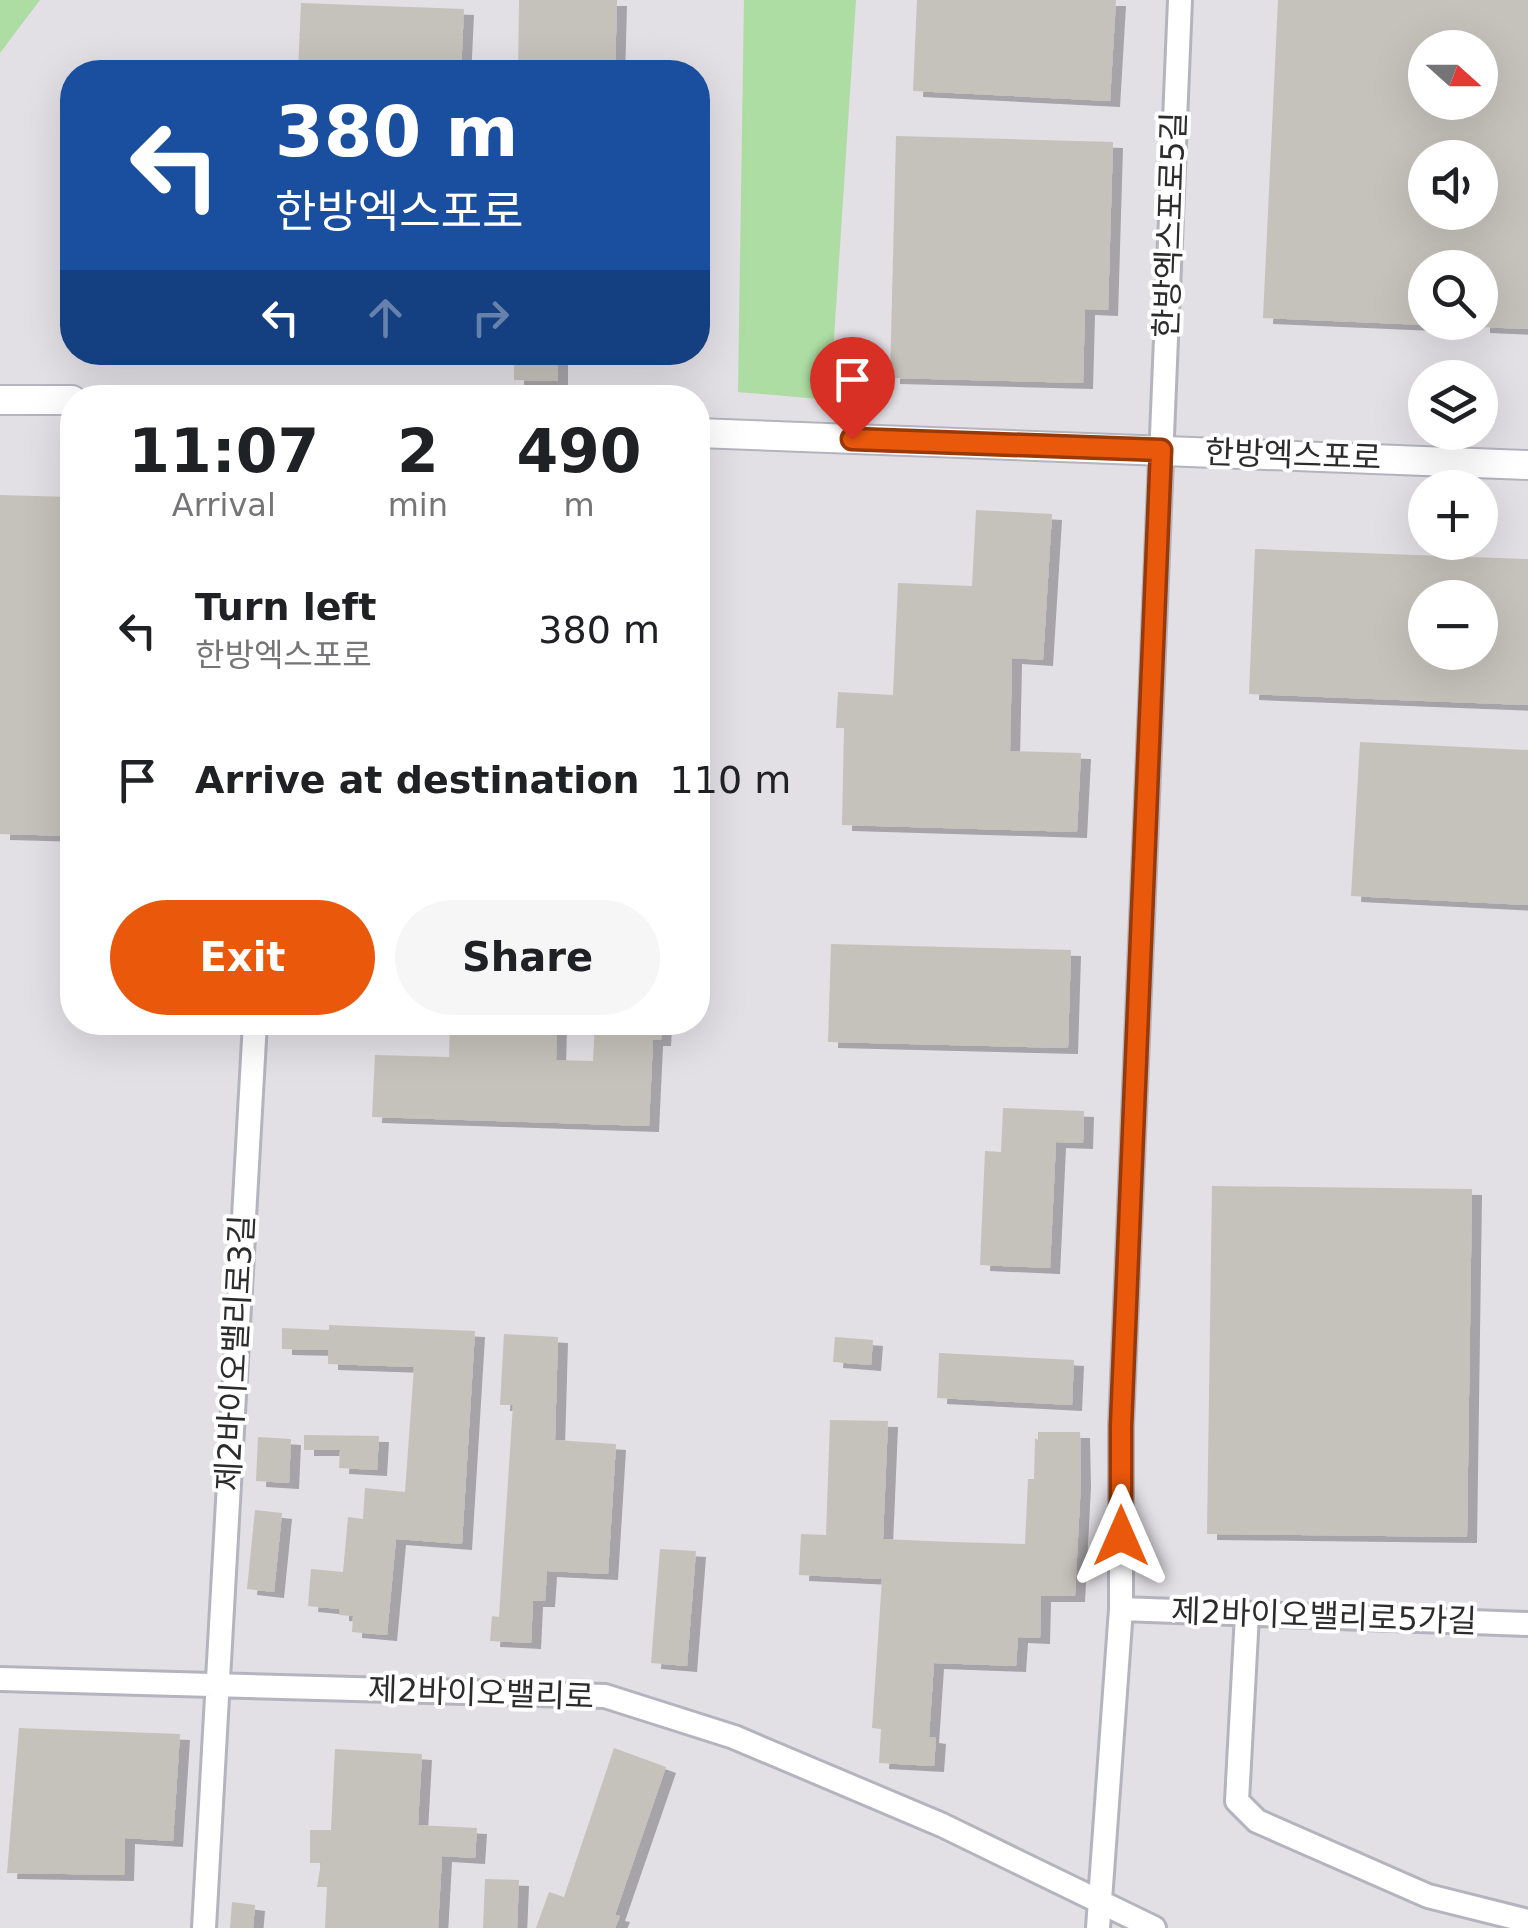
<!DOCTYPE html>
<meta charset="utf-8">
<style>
:root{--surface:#fff;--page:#f6f6f6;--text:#202124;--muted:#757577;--accent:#ea580c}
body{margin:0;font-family:"DejaVu Sans","Noto Sans KR",sans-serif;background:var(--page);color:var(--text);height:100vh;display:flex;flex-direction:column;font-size:38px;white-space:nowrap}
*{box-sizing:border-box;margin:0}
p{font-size:32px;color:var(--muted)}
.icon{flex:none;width:55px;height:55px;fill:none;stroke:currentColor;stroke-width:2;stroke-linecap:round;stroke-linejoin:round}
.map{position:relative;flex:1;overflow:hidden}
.panel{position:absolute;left:60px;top:385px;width:650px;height:650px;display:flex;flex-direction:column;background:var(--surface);border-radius:40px;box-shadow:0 10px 40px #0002}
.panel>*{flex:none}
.guide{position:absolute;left:60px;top:60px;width:650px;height:305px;border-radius:40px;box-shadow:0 10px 40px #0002;background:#1a4fa0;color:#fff;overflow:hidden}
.needle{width:65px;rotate:111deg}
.fabs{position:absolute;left:1408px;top:30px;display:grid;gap:20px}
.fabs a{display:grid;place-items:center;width:90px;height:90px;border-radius:50%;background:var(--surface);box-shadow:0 10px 40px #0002;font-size:50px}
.pin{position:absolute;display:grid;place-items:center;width:85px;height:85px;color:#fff;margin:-102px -42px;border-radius:50% 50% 50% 0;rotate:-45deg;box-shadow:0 0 10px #0007}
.pin .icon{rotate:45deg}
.me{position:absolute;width:110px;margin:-55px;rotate:0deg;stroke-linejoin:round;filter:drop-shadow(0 0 8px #0008)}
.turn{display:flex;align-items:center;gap:35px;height:210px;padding:0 50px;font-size:45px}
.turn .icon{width:130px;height:130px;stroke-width:2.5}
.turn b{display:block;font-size:70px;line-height:85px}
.lanes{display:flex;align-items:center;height:95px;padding:0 50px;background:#0003;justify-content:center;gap:50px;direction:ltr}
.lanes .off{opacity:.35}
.eta{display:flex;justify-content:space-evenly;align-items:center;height:170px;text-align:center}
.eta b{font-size:60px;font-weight:700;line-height:70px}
.action{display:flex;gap:20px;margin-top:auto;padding:20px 50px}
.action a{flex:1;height:115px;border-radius:60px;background:var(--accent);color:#fff;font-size:40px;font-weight:700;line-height:115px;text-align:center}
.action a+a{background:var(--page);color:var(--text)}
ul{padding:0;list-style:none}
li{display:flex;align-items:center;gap:30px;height:150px;padding:0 50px}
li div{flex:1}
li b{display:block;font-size:38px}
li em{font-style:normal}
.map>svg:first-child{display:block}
.industrial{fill:#e2dfe5;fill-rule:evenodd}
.green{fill:#addda2}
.building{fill:#c5c2bb;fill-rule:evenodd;filter:url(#shadow)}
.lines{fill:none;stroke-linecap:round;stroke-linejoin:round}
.minor-casing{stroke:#b3b4be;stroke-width:28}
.tertiary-casing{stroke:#b3b4be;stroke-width:32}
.minor{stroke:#fff;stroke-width:22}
.tertiary{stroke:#fff;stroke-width:28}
.route-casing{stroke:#983908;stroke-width:25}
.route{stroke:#ea580c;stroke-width:18}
.labels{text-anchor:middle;stroke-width:8;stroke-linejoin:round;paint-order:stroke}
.street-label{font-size:32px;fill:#2c2c2c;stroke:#fff}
</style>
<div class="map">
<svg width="1528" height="1928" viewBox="0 0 1528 1928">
<defs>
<filter id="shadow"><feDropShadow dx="10" dy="6" stdDeviation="0" flood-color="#0004"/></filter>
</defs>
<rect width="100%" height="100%" fill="#ece8e0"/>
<path class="industrial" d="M 0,0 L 1528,0 L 1528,1928 L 0,1928 ZM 1425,48 L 1480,48 L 1480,102 L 1425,102 ZM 72,72 L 698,72 L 698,352 L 72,352 ZM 1425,158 L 1480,158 L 1480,212 L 1425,212 ZM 1425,268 L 1480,268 L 1480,322 L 1425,322 ZM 1425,378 L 1480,378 L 1480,432 L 1425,432 ZM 72,398 L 698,398 L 698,1022 L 72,1022 ZM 1425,488 L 1480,488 L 1480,542 L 1425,542 ZM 1425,598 L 1480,598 L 1480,652 L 1425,652 Z"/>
<path class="green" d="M 0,0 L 40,0 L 0,53 Z
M 744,0 L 856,0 L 830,400 L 738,392 Z"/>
<path class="building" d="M 519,0 L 617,0 L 615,72 L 518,72 Z
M 917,0 L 1116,0 L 1110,101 L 913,91 Z
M 1278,0 L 1528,0 L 1528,329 L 1480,327 L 1480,268 L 1425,268 L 1425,325 L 1263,318 ZM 1425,48 L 1480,48 L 1480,102 L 1425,102 ZM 1425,158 L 1480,158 L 1480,212 L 1425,212 Z
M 301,3 L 464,9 L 461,72 L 298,72 Z
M 896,136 L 1113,142 L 1108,310 L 1085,309 L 1083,383 L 890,378 Z
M 514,352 L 558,352 L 558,381 L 514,380 Z
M 0,495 L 72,497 L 72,836 L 0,834 Z
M 976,510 L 1052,514 L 1043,660 L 1012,658 L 1010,751 L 1081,753 L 1077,832 L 842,825 L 844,728 L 836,728 L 838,692 L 893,695 L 898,583 L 972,586 Z
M 1255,549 L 1528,559 L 1528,705 L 1249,694 ZM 1425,598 L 1480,598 L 1480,652 L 1425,652 Z
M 1360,742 L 1528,750 L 1528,905 L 1351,896 Z
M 831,944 L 1071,950 L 1068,1048 L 828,1042 Z
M 450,1022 L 557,1022 L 556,1060 L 593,1061 L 595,1022 L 662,1022 L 661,1040 L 653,1040 L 649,1126 L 372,1117 L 375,1055 L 449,1057 Z
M 1003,1108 L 1084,1111 L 1083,1143 L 1056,1142 L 1050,1268 L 980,1265 L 985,1151 L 1001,1152 Z
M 1212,1186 L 1472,1189 L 1467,1537 L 1207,1534 Z
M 329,1325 L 475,1331 L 462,1544 L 396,1539 L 387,1635 L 352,1632 L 353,1616 L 339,1615 L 339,1609 L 308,1606 L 311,1569 L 343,1572 L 348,1517 L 363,1519 L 365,1488 L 405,1492 L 414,1367 L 328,1364 L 328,1350 L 282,1349 L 282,1328 L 329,1330 Z
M 504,1334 L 558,1337 L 555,1440 L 616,1444 L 608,1574 L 547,1571 L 545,1601 L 533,1601 L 531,1643 L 490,1641 L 492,1616 L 499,1617 L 513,1405 L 500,1405 Z
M 835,1337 L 873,1340 L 871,1365 L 833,1362 Z
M 939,1353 L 1074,1360 L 1072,1405 L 937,1398 Z
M 830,1420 L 888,1421 L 883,1539 L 951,1542 L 1025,1544 L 1028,1479 L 1034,1479 L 1035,1438 L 1038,1440 L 1038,1432 L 1080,1432 L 1081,1481 L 1075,1596 L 1041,1596 L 1040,1638 L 1018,1637 L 1016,1666 L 934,1663 L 929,1737 L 936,1738 L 934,1766 L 879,1763 L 881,1729 L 872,1728 L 882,1579 L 799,1575 L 801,1534 L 826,1535 Z
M 304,1435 L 379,1436 L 377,1470 L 339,1468 L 340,1450 L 304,1450 Z
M 258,1437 L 291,1439 L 289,1483 L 256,1481 Z
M 255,1510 L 282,1513 L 274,1592 L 247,1589 Z
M 660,1549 L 696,1551 L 687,1666 L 651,1663 Z
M 19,1728 L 180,1734 L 173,1841 L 125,1838 L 124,1875 L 7,1873 Z
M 614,1748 L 666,1767 L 615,1915 L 620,1916 L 615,1928 L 536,1928 L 549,1892 L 564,1897 Z
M 335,1749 L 422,1754 L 418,1825 L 477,1828 L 475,1858 L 442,1856 L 438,1928 L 325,1928 L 327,1887 L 317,1887 L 321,1863 L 310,1863 L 310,1830 L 331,1830 Z
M 485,1879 L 519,1880 L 517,1928 L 483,1928 Z
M 232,1902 L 255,1905 L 253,1928 L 230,1928 Z"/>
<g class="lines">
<g class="minor-casing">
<path id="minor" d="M 1121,1609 L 1528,1624
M 1247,1614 L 1237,1801 L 1257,1821 L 1428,1896 L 1528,1921
M 0,1679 L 605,1696 L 734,1737 L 942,1825 L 1154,1928
M 204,1928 L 255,1022
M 1098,1928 L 1121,1609 L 1121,1426 L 1180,0"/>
</g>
<g class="tertiary-casing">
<path id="tertiary" d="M 0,400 L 72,400
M 698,433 L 1528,465"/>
</g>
<use href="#minor" class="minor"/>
<use href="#tertiary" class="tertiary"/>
</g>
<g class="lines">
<g class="route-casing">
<path id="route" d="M 852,439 L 1161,450 L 1121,1426 L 1121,1536"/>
</g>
<use href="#route" class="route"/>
</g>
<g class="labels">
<g class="street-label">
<text transform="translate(1170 225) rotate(-88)" y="11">한방엑스포로5길</text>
<text transform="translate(1293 455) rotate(2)" y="11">한방엑스포로</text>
<text transform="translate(235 1353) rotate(-87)" y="11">제2바이오밸리로3길</text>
<text transform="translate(1324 1616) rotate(2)" y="11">제2바이오밸리로5가길</text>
<text transform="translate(481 1693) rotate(2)" y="11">제2바이오밸리로</text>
</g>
</g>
</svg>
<div class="fabs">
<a><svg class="needle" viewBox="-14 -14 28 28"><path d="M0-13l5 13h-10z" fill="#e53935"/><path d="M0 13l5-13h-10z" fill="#757577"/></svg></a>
<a><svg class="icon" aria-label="sound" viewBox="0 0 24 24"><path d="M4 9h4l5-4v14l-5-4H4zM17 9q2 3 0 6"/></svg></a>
<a><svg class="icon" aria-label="search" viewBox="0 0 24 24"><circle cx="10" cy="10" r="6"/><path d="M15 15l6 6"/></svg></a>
<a><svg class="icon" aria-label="layers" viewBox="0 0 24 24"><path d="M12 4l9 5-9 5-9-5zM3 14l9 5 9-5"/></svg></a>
<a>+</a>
<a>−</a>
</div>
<div class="pin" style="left:852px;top:439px;background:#d93025"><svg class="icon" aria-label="arrive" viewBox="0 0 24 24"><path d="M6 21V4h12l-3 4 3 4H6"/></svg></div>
<svg class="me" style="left:1121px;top:1536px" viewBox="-20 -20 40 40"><path d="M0-17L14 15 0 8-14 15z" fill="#ea580c" stroke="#fff" stroke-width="4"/></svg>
<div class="guide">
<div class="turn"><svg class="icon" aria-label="left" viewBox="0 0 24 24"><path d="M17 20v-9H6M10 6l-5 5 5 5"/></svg><div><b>380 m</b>한방엑스포로</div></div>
<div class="lanes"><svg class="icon" aria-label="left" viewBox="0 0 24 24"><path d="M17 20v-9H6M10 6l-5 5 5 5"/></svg><svg class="icon off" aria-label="ahead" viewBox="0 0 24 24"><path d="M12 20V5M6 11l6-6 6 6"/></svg><svg class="icon off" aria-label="right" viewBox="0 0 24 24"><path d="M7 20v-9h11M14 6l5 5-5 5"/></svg></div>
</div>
<section class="panel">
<div class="eta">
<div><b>11:07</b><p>Arrival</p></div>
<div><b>2</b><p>min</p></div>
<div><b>490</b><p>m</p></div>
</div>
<ul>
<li><svg class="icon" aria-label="left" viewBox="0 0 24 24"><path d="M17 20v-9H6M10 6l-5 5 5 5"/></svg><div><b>Turn left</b><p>한방엑스포로</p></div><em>380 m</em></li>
<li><svg class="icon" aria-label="arrive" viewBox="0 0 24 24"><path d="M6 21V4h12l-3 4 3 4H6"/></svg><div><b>Arrive at destination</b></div><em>110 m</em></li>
</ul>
<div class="action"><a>Exit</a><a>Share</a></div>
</section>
</div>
